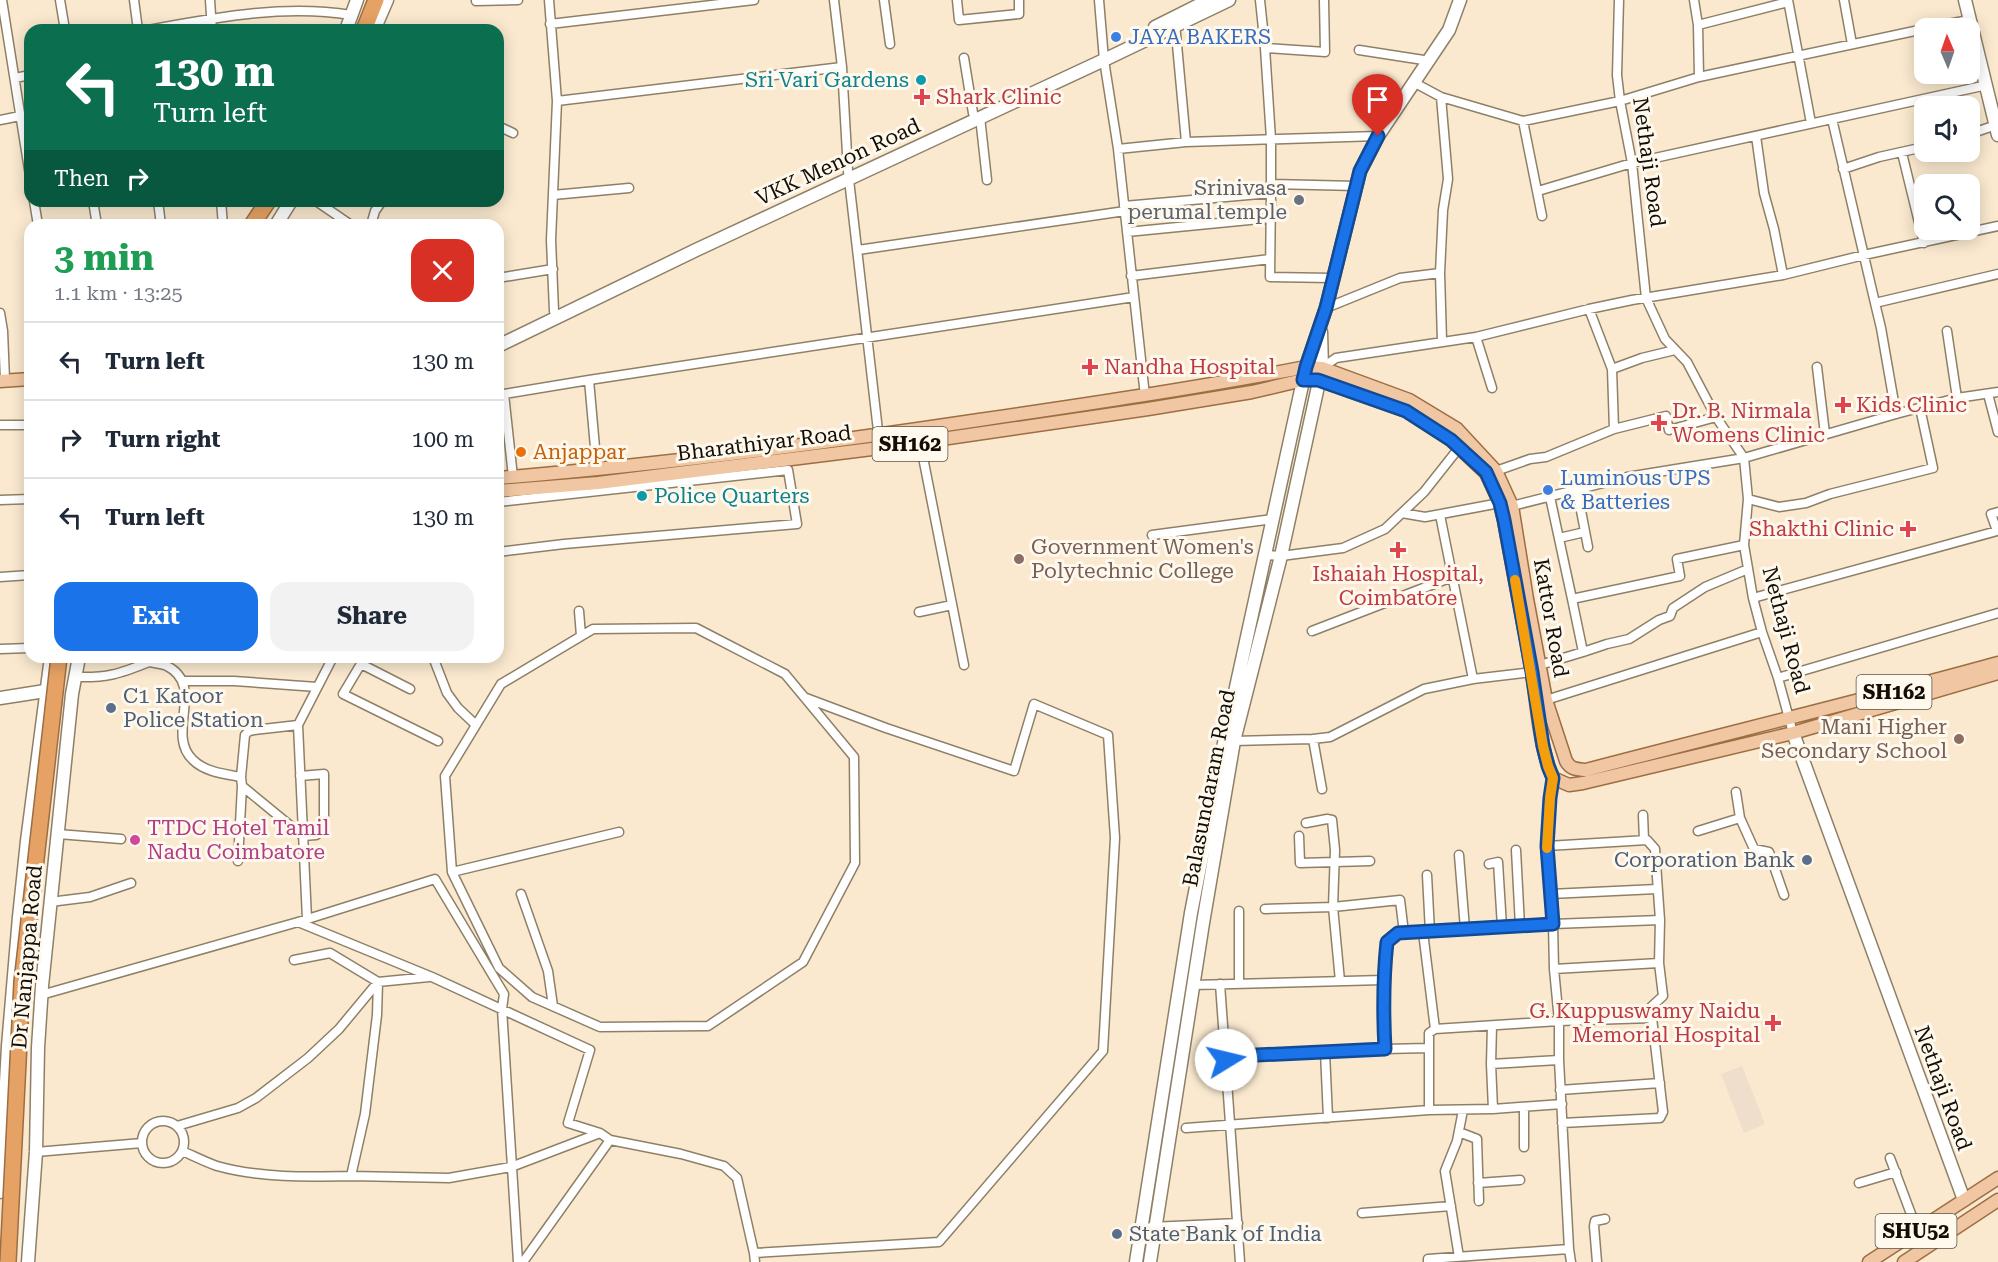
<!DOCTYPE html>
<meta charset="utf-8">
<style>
:root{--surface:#fff;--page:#f2f2f3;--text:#1f2937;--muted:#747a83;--line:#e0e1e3;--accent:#1a73e8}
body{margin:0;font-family:"Roboto Serif",serif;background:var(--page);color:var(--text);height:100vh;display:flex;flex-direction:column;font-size:22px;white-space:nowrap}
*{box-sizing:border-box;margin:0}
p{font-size:20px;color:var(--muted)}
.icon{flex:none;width:33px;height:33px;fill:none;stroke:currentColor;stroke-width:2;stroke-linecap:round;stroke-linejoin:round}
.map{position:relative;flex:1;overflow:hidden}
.details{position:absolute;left:24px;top:219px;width:480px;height:444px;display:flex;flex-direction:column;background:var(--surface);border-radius:18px;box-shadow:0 3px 15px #0003}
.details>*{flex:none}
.hud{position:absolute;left:24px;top:24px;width:480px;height:183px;border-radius:18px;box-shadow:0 3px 15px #0003;background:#0b6e4f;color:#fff;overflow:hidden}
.needle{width:39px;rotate:358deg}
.fabs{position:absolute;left:1914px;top:18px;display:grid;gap:12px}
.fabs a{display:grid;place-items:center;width:66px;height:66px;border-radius:12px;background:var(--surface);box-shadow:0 3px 15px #0003;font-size:30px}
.pin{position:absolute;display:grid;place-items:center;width:51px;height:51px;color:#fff;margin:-62px -26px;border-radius:50% 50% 50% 0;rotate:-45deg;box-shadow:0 0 6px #0007}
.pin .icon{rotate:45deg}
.me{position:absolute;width:66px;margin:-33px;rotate:81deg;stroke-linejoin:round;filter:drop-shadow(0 0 4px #0008)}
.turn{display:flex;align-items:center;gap:21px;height:126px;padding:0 30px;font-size:27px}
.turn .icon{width:78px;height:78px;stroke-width:2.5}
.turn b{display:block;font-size:42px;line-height:51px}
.then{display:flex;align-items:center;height:57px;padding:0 30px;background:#0003;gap:12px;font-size:22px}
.round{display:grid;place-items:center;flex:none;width:63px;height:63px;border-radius:18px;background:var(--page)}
.overview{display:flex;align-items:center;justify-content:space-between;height:102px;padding:0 30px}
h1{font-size:36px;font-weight:700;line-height:45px;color:#1e9e55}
.primary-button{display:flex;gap:12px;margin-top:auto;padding:12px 30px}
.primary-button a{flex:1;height:69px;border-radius:18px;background:var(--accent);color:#fff;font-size:24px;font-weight:700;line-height:69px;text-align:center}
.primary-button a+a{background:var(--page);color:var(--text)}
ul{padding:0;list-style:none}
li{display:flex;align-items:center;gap:18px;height:78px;padding:0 30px;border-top:2px solid var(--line)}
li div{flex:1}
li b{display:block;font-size:22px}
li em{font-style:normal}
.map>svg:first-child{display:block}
.medical{fill:#f0decd}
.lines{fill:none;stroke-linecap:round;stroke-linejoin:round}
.street-casing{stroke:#8e8068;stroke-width:11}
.secondary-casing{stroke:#8e8068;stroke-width:15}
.primary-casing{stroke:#9c6e43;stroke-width:15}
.highway-casing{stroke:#9c6e43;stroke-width:18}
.street{stroke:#fff;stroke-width:8}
.secondary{stroke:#fff;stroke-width:12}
.primary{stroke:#f0c7a2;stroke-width:12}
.highway{stroke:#e6a264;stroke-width:15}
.highway-bridge-casing{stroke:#9c6e43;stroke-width:18;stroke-linecap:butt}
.highway-bridge{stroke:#e6a264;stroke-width:15}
.route-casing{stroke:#114b97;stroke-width:15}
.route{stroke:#1a73e8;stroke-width:10}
.slow{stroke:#f59e0b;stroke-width:10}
.shop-dot{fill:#3f7fe0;stroke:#fef8ed;stroke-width:2}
.culture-dot{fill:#0f9aa8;stroke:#fef8ed;stroke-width:2}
.health-dot{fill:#e0444e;stroke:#fef8ed;stroke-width:2}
.worship-dot{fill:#6b7280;stroke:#fef8ed;stroke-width:2}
.food-dot{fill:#e8710a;stroke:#fef8ed;stroke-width:2}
.education-dot{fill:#8d6e63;stroke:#fef8ed;stroke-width:2}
.service-dot{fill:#5c6f8a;stroke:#fef8ed;stroke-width:2}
.hotel-dot{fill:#d1479c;stroke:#fef8ed;stroke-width:2}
.labels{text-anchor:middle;stroke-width:6;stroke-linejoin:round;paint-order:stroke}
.shield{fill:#fef8ed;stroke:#59544b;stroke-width:1.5}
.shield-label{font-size:20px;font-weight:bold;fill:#120d05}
.shop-label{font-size:21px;fill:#366cbe;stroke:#fef8ed;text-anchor:start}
.culture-label{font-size:21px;fill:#0d838f;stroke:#fef8ed;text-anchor:end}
.health-label{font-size:21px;fill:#be3a42;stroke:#fef8ed;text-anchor:start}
.street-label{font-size:21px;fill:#120d05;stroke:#fef8ed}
.worship-label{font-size:21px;fill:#5b616d;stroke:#fef8ed;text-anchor:end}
.food-label{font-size:21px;fill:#c56008;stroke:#fef8ed;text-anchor:start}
.education-label{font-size:21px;fill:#785e54;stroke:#fef8ed;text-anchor:start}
.service-label{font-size:21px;fill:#4e5e75;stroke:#fef8ed;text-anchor:start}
.hotel-label{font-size:21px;fill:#b23c85;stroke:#fef8ed;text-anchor:start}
</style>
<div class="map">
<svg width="1998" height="1262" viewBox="0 0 1998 1262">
<rect width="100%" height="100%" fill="#fae9cf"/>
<path class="medical" d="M 1742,1066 L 1765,1124 L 1744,1133 L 1721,1074 Z"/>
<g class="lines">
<g class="street-casing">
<path id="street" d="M 2,0 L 30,176
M 60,0 L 65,30
M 134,0 L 138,30
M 210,0 L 212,30
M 549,0 L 557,101 L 551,240 L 554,311
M 834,0 L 842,67 L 848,171 L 880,448
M 884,0 L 890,44
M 957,0 L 959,20 L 1019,14 L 1019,0
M 1099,0 L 1104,60 L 1118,149 L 1145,396
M 1260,0 L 1265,48 L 1325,52 L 1324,0
M 1619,0 L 1617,75 L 1620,101 L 1632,163 L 1646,298 L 1665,339 L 1687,362 L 1716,417 L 1744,458 L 1748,499 L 1744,545 L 1753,598 L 1762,632 L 1778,678 L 1793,733
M 1694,0 L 1698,25 L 1699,77
M 1788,0 L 1811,123
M 1844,0 L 1852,44
M 476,1 L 518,0
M 1175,23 L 1186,142
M 550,24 L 754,0
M 1698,25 L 1788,2
M 1927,28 L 1969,20
M 148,30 C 214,18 283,4 351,15
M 1265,48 L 1271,139 L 1271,184
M 1359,50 L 1430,61
M 964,58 L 973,113
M 15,78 L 30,75
M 1415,83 L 1441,97 L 1523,121 L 1620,101 L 1699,77 L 1924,29
M 1441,97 L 1448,179 L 1443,210 L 1440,273 L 1442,341
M 557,101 L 842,67
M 980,117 L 987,180
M 1832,119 L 1875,303
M 0,120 L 20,116
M 1523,121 L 1542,216
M 498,126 L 513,133
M 1970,134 L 1996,125
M 1756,136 L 1764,193 L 1774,229 L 1783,275
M 1118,149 L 1186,142 L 1378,136
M 1902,153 L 1924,243
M 1843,169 L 1879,157 L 1924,147
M 1538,191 L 1632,163 L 1987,85
M 1271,193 L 1270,277 L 1332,278
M 553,195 L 629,188
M 34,201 L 38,225
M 93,201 L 97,225
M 158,201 L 161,225
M 221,201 L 223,225
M 316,201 L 351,225
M 1124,206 L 1271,193 L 1271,184 L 1357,186
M 371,225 L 375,211 L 382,201
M 1127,232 L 1270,218
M 858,250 L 1125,211
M 1131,276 L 1270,259
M 498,278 L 553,269
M 1326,308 L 1400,278 L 1440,273
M 1589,309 L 1612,369 L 1642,358 L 1675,350
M 0,313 L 3,331 L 5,380
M 1947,331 L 1957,398
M 1476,337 L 1492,388
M 1817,367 L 1825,434
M 1322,368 L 1336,358 L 1476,337 L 1589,309 L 1632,300 L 1783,275 L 1864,255 L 1998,226
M 1612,369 L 1614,429
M 1988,394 L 1998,432
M 1896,414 L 1881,328 L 1875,303 L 1998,274
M 0,425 L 30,425
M 920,442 L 964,665
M 597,470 L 589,380 L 1134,297
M 1496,471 L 1530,459 L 1546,457 L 1614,429 L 1666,416 L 1669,430 L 1716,417
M 513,477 L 504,394 L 589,380
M 1577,490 L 1588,547
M 1550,497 L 1572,599
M 1748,499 L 1779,507 L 1806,503 L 1830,494 L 1933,468 L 1920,408
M 0,500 L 30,499
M 498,502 L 788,470 L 797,524 L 564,544 L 498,552
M 1402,513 L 1425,517 L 1500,503 L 1512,506 L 1627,477 L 1744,458 L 1896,414 L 1957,398 L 1998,392
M 1440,515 L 1473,679
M 1152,535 L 1273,519
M 1559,538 L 1585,532
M 1265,555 L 1281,556 L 1343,548 L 1385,529 L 1424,492 L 1462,444
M 0,577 L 30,575
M 1753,598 L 1997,531 L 1991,514 L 1998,512
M 579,611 L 581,636
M 919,612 L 952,605
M 696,628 L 785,674 L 854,757 L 855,863 L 803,962 L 708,1026 L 600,1027 L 532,997 L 499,968 L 452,872 L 445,776 L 501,684 L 593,629 Z
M 1312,631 L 1452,577
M 0,649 L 30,648
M 1583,652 L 1607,644 L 1629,639 L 1659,620 L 1670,616 L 1673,608 L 1705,587 L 1748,569
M 365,657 L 343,694 L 438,741
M 433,657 L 447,693 L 458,708 L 476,725
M 149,662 C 155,663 162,664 167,666 C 206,686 165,734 193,760 C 205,772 225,774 241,777
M 361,664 L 410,689
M 1540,665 L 1583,652 L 1572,599 L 1680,576 L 1677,559 L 1744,545
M 75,677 C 108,678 119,674 149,662 L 149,657
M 1778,678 L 1998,613
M 183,681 L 234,681 L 317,687
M 1546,700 L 1762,632
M 298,725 L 333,657
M 1313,739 L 1322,789
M 1234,741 L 1313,739 L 1330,737 L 1424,689 L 1473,679 L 1532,672
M 300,776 L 324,774 L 324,829 L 316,835 L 303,836 L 242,786 L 241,777 L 245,735 L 249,731 L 254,730 L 298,725 C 301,790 304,854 307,919
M 1736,792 L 1740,818 L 1754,849 L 1769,852 L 1784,895
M 1643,815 L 1644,840
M 1306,823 L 1327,819 L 1332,820 L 1335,850 L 1333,907 L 1340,981
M 1698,831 L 1740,818
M 58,834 L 121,839
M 1299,836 L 1300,863 L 1370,861
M 1547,846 L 1647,840 L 1655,849 L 1660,920
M 1516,850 L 1520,926
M 1459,855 L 1465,929
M 238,861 L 242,786
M 1489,864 L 1498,862 L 1502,927
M 452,872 L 619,832
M 1427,875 L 1430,932
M 521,894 L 548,971 L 553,1006
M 1550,894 L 1657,889
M 50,902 L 90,897 L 131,883
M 1265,909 L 1333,907 L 1400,900 L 1404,933
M 298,922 L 435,879 L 504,994 L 502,1009 L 518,1262
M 1423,932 L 1435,1029
M 294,960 L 330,953 L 378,982 L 429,977
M 1554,969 L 1659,963
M 1383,980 L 1385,1049 L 1428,1048
M 1220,984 L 1240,1262
M 1239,984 L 1239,911
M 1193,985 L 1383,980 L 1387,942 L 1398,933 L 1553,924 L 1660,920 L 1659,963 L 1663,996 L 1651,1007 L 1652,1018 L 1559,1021 L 1435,1029 L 1429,1033 L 1429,1110
M 41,995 L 298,922 L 432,977 L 590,1050 L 568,1123 L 600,1133
M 1492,1026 L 1491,1064 L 1493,1109
M 1325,1052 L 1328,1118
M 1226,1060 L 1236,1056 L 1385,1049
M 1491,1064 L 1559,1060
M 1560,1090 L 1660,1083
M142 1142a21 21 0 1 1 42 0a21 21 0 1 1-42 0Z
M 1562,1123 L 1660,1118 L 1663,1112 L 1652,1018
M 177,1126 L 238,1108 L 256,1098 L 308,1058 L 339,1029 L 378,982 L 377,1015 L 365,1114 L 351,1176 C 306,1177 260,1178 217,1166 C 205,1162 194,1156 182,1151
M 1186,1128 L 1429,1110 L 1493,1109 L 1562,1104
M 1459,1132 L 1477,1139 L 1479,1201
M 1524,1147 L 1524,1107
M 36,1152 L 142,1143
M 1890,1158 L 1917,1230
M 351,1176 L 449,1178 L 511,1167 L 600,1133 L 610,1140 L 681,1154 L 724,1166 L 737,1178 L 754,1253 L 755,1262
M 1478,1183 L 1520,1180
M 1859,1183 L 1896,1172
M 1362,1213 L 1451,1206
M 1151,1227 L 1238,1223
M 1569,1249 L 1571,1262
M 754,1253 L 939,1242 L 1103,1051 L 1115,838 L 1108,735 L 1034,704 L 1014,771 L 886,728 L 806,698
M 1459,1257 L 1445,1171 L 1457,1141 L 1463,1110
M 523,1262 L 610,1140
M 1428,1262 L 1428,1259 L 1569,1249 L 1559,1060 L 1559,1021 L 1554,969 L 1553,924 L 1547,846 L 1549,798 L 1553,778
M 1597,1262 L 1594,1226 L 1595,1221 L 1605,1219"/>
</g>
<g class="secondary-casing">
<path id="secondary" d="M 1965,0 L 1998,135
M 1155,27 L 1209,0
M 346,30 L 357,0
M 374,30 L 387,0
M 276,225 L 291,201
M 498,346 L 696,250 L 1104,60 L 1229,0
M 0,698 L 45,691 L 52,688
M 1793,733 L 1964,1200
M 0,1192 L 8,1046 L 19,917 L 27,841 L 51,657
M 28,1262 L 36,1152 L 38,1048 L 42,986 L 72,694 L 79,657
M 1136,1262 L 1191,913 L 1226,733 L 1306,367 L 1326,308 L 1360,171 L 1378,136 L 1449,30 L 1460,0
M 1150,1262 L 1203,923 L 1234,741 L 1281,556 L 1322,368 L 1321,332"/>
</g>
<g class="primary-casing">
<path id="primary" d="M 0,381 L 30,379
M 498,478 C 659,465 819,444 979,420 C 1088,404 1197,388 1306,367 L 1322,368 L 1409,400 L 1457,429 L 1496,471 L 1512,506 L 1527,599 L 1546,700 L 1566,761 C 1571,770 1577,769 1586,770 C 1723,734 1861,701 1998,663
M 498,491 L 598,483 L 880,448 L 1148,409 L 1252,392 L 1303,380 L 1319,380 L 1406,411 L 1451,440 L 1486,473 L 1500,503 L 1504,520 C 1513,571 1524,623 1532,674 C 1538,708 1539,746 1553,778 L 1569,785 L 1583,783 L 1793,733 L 1998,673
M 1869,1262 L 1998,1178
M 1904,1262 L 1998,1200"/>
</g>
<g class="highway-casing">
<path id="highway" d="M 364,30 L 376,0
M 252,225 L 268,201"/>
</g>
<use href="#street" class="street"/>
<use href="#secondary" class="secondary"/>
<use href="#primary" class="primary"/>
<use href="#highway" class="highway"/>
<g class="highway-bridge-casing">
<path id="highway-bridge" d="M 8,1262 L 22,982 L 59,657"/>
</g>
<use href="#highway-bridge" class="highway-bridge"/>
</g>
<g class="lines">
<g class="route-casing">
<path id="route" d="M 1226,1060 L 1236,1056 L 1385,1049 C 1383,1012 1383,979 1387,942 L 1398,933 L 1553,924 L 1547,846 L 1550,798 L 1553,778 L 1548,766 L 1543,746 L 1532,672 L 1504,520 L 1500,503 L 1486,472 L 1451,440 L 1406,411 L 1318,380 L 1303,380 L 1306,367 L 1326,308 L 1360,171 L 1378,136"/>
</g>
<use href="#route" class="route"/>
<path class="slow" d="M 1515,580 L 1543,746 L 1548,766 L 1553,778 L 1550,798 L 1547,848"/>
</g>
<g class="shop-dot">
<circle cx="1116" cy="37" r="6"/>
<circle cx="1548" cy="490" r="6"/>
</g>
<g class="culture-dot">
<circle cx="921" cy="80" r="6"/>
<circle cx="642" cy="496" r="6"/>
</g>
<g class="health-dot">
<path d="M919 88h6v6h6v6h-6v6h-6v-6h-6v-6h6z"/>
<path d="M1087 358h6v6h6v6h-6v6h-6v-6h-6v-6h6z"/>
<path d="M1840 396h6v6h6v6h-6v6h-6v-6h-6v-6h6z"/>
<path d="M1656 414h6v6h6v6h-6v6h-6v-6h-6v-6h6z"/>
<path d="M1905 520h6v6h6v6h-6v6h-6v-6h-6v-6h6z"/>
<path d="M1395 541h6v6h6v6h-6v6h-6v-6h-6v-6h6z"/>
<path d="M1770 1014h6v6h6v6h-6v6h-6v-6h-6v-6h6z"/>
</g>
<circle class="worship-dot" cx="1299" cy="200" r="6"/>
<circle class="food-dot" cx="521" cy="452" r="6"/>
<g class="education-dot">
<circle cx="1019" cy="559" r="6"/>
<circle cx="1959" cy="739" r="6"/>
</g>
<g class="service-dot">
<circle cx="111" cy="708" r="6"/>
<circle cx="1807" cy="860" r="6"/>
<circle cx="1117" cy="1234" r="6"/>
</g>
<circle class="hotel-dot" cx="135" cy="840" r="6"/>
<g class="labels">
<g class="shield">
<rect x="872.5" y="427" width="75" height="34" rx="4.5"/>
<rect x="1856.5" y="675" width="75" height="34" rx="4.5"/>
<rect x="1875.5" y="1214" width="81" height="34" rx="4.5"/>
</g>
<g class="shield-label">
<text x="910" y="451">SH162</text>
<text x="1894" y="699">SH162</text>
<text x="1916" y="1238">SHU52</text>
</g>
<g class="shop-label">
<text x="1128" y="44">JAYA BAKERS</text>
<text x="1560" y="485">Luminous UPS<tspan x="1560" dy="24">&amp; Batteries</tspan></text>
</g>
<g class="culture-label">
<text x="909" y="87">Sri Vari Gardens</text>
<text x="654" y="503" text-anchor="start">Police Quarters</text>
</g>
<g class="health-label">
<text x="936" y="104">Shark Clinic</text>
<text x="1104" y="374">Nandha Hospital</text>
<text x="1856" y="412">Kids Clinic</text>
<text x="1672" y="418">Dr. B. Nirmala<tspan x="1672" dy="24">Womens Clinic</tspan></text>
<text x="1894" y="536" text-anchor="end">Shakthi Clinic</text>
<text x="1398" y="581" text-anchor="middle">Ishaiah Hospital,<tspan x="1398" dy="24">Coimbatore</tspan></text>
<text x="1760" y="1018" text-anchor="end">G. Kuppuswamy Naidu<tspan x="1760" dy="24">Memorial Hospital</tspan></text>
</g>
<g class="street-label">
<text transform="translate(838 162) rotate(-25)" y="7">VKK Menon Road</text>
<text transform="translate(1649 162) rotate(82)" y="7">Nethaji Road</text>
<text transform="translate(764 443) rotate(-7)" y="7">Bharathiyar Road</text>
<text transform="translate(1551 618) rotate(80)" y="7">Kattor Road</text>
<text transform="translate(1786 630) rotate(75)" y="7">Nethaji Road</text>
<text transform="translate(1209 788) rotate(-79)" y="7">Balasundaram Road</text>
<text transform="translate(27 957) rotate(-85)" y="7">Dr Nanjappa Road</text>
<text transform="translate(1943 1088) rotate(70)" y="7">Nethaji Road</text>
</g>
<g class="worship-label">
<text x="1287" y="195">Srinivasa<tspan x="1287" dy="24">perumal temple</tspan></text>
</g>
<g class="food-label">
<text x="533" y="459">Anjappar</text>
</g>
<g class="education-label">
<text x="1031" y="554">Government Women's<tspan x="1031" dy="24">Polytechnic College</tspan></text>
<text x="1947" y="734" text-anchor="end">Mani Higher<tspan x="1947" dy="24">Secondary School</tspan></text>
</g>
<g class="service-label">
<text x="123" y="703">C1 Katoor<tspan x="123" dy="24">Police Station</tspan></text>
<text x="1795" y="867" text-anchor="end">Corporation Bank</text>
<text x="1129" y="1241">State Bank of India</text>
</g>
<g class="hotel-label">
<text x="147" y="835">TTDC Hotel Tamil<tspan x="147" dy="24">Nadu Coimbatore</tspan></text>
</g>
</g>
</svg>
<div class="fabs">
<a><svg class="needle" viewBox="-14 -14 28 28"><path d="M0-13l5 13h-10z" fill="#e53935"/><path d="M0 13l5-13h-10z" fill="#747a83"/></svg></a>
<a><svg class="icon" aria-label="sound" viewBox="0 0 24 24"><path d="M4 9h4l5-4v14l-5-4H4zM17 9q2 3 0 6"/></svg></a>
<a><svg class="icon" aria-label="search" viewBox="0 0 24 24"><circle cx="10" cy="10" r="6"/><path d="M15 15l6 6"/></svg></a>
</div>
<div class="pin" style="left:1378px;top:136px;background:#d93025"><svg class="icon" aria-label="arrive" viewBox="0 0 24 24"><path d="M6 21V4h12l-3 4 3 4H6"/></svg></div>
<svg class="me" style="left:1226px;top:1060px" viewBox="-20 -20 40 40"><circle r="19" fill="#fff"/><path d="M0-13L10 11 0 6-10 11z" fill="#1a73e8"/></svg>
<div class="hud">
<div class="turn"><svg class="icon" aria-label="left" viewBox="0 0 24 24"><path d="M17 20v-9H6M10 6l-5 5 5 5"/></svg><div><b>130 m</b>Turn left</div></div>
<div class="then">Then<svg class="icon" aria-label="right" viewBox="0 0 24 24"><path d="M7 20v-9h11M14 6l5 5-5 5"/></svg></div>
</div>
<section class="details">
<div class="overview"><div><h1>3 min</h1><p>1.1 km · 13:25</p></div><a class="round" style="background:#d93025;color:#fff"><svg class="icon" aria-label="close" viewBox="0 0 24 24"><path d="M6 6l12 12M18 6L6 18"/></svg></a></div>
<ul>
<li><svg class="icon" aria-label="left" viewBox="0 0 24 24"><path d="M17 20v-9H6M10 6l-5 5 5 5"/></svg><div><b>Turn left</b></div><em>130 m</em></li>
<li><svg class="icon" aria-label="right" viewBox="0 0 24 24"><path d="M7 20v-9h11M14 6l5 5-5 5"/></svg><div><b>Turn right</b></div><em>100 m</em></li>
<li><svg class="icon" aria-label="left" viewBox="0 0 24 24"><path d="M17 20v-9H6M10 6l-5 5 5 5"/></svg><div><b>Turn left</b></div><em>130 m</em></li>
</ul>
<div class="primary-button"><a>Exit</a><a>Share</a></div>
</section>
</div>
